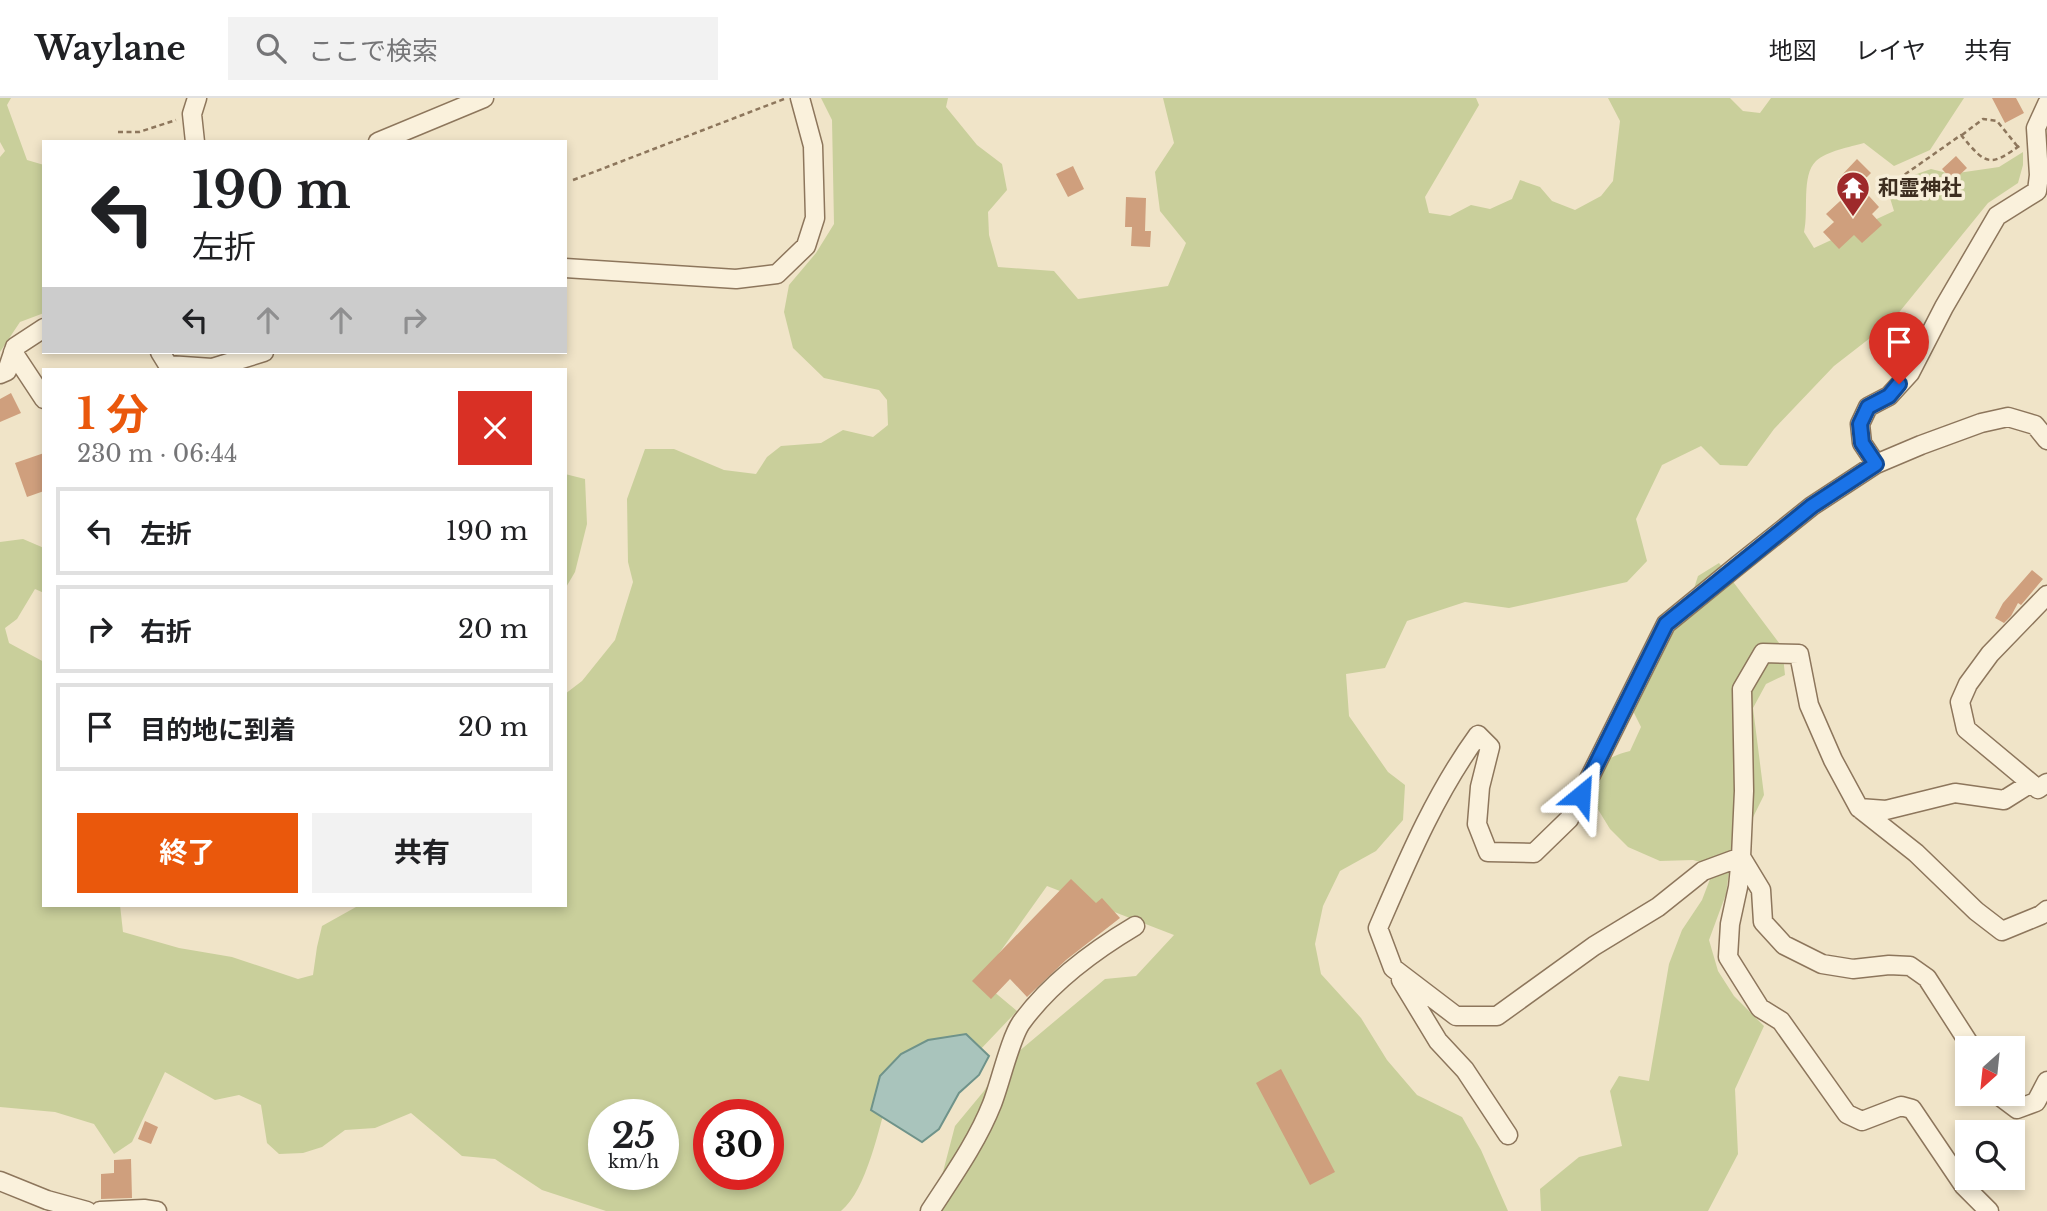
<!DOCTYPE html>
<html lang="ja">
<meta charset="utf-8">
<style>
:root{--surface:#fff;--page:#f2f2f2;--text:#202124;--muted:#757577;--line:#e0e0e0;--accent:#ea580c}
body{margin:0;font-family:"Libre Baskerville","Noto Sans JP",serif;background:var(--page);color:var(--text);height:100vh;display:flex;flex-direction:column;font-size:26px;white-space:nowrap}
*{box-sizing:border-box;margin:0}
p{font-size:23px;color:var(--muted)}
.icon{flex:none;width:38px;height:38px;fill:none;stroke:currentColor;stroke-width:2;stroke-linecap:round;stroke-linejoin:round}
.map{position:relative;flex:1;overflow:hidden}
.sheet{position:absolute;left:42px;top:270px;width:525px;height:539px;display:flex;flex-direction:column;background:var(--surface);border-radius:0px;box-shadow:0 4px 10px #0003}
.sheet>*{flex:none}
.top-card{position:absolute;left:42px;top:42px;width:525px;height:214px;border-radius:0px;box-shadow:0 4px 10px #0003;background:#fff;color:var(--text);overflow:hidden}
.needle{width:46px;rotate:207deg}
.controls{position:absolute;left:1955px;top:938px;display:grid;gap:14px}
.controls a{display:grid;place-items:center;width:70px;height:70px;border-radius:0px;background:var(--surface);box-shadow:0 4px 10px #0003;font-size:35px}
.speed{position:absolute;left:588px;top:1001px;display:flex;gap:14px;font-size:35px;font-weight:700;text-align:center}
.speed>*{display:grid;place-content:center;width:91px;height:91px;border-radius:50%;background:var(--surface);box-shadow:0 4px 10px #0003;line-height:1}
.speed small{font-size:18px;font-weight:400}
.speed .limit{border:10px solid #d22;background:#fff;color:#111}
.pin{position:absolute;display:grid;place-items:center;width:60px;height:60px;color:#fff;margin:-72px -30px;border-radius:50% 50% 50% 0;rotate:-45deg;box-shadow:0 0 7px #0007}
.pin .icon{rotate:45deg}
.me{position:absolute;width:77px;margin:-38px;rotate:27deg;stroke-linejoin:round;filter:drop-shadow(0 0 5px #0008)}
.turn{display:flex;align-items:center;gap:24px;height:147px;padding:0 35px;font-size:32px}
.turn .icon{width:91px;height:91px;stroke-width:2.5}
.turn b{display:block;font-size:49px;line-height:60px}
.lanes{display:flex;align-items:center;height:66px;padding:0 35px;background:#0003;justify-content:center;gap:35px;direction:ltr}
.lanes .off{opacity:.35}
.round{display:grid;place-items:center;flex:none;width:74px;height:74px;border-radius:0px;background:var(--page)}
.headline{display:flex;align-items:center;justify-content:space-between;height:119px;padding:0 35px}
h1{font-size:42px;font-weight:700;line-height:52px;color:var(--accent)}
.primary-button{display:flex;gap:14px;margin-top:auto;padding:14px 35px}
.primary-button a{flex:1;height:80px;border-radius:0px;background:var(--accent);color:#fff;font-size:28px;font-weight:700;line-height:80px;text-align:center}
.primary-button a+a{background:var(--page);color:var(--text)}
ul{padding:0;list-style:none}
li{display:flex;align-items:center;gap:21px;height:88px;margin:0 14px 10px;padding:0 21px;border:4px solid var(--line);border-radius:0px}
li div{flex:1}
li b{display:block;font-size:26px}
li em{font-style:normal}
header{display:flex;align-items:center;gap:42px;box-sizing:border-box;height:98px;padding:0 35px;background:var(--surface);border-bottom:2px solid var(--line)}
header strong{font-size:33px}
nav{display:flex;gap:38px;margin-inline-start:auto;font-size:24px}
.search{width:490px;height:63px;background:var(--page);display:flex;align-items:center;gap:18px;box-sizing:border-box;padding:0 24px;border-radius:0px;color:var(--muted);font-size:26px}
.map>svg:first-child{display:block}
.green{fill:#c9cf9b;fill-rule:evenodd}
.water{fill:#a9c4bc;stroke:#6f938a;stroke-width:2}
.building{fill:#cf9f7d}
.lines{fill:none;stroke-linecap:round;stroke-linejoin:round}
.street-casing{stroke:#8d765c;stroke-width:21}
.path{stroke:#8d765c;stroke-width:2.5;stroke-dasharray:5 3.5;stroke-linecap:butt}
.street{stroke:#faf1dc;stroke-width:18}
.route-casing{stroke:#114b97;stroke-width:18}
.route{stroke:#1a73e8;stroke-width:12}
.labels{text-anchor:middle;stroke-width:7;stroke-linejoin:round;paint-order:stroke}
.poi-label{font-size:21px;font-weight:bold;fill:#3d2e20;stroke:#f7eed8;text-anchor:start}
</style>
<header>
<strong>Waylane</strong>
<div class="search"><svg class="icon" aria-label="search" viewBox="0 0 24 24"><circle cx="10" cy="10" r="6"/><path d="M15 15l6 6"/></svg>ここで検索</div>
<nav><a>地図</a><a>レイヤ</a><a>共有</a></nav>
</header>
<div class="map">
<svg width="2047" height="1113" viewBox="0 0 2047 1113">
<rect width="100%" height="100%" fill="#f0e4c8"/>
<path class="green" d="M 0,0 L 11,0 L 7,7 L 27,62 L 44,67 L 44,215 L 20,224 L 0,254 L 0,59 L 5,53 L 0,44 Z
M 821,0 L 948,0 L 946,9 L 977,47 L 1002,66 L 1007,92 L 988,114 L 989,137 L 998,169 L 1054,173 L 1078,201 L 1168,188 L 1186,145 L 1160,113 L 1155,74 L 1174,45 L 1163,0 L 1476,0 L 1479,7 L 1425,99 L 1429,115 L 1450,118 L 1471,107 L 1490,111 L 1512,101 L 1520,82 L 1540,89 L 1552,103 L 1575,112 L 1601,98 L 1613,83 L 1620,23 L 1608,0 L 1730,0 L 1743,13 L 1760,15 L 1771,0 L 1964,0 L 1930,52 L 1894,68 L 1864,45 C 1850,49 1827,53 1816,63 C 1801,77 1809,114 1804,134 L 1814,150 L 1894,113 L 1886,87 L 1931,71 L 1951,76 L 1999,69 L 2023,54 L 2023,67 L 2018,85 L 1988,105 L 1892,223 L 1834,268 L 1774,331 L 1747,368 L 1720,367 L 1701,348 L 1662,367 L 1636,421 L 1647,463 L 1627,484 L 1509,510 L 1465,504 L 1407,523 L 1385,570 L 1346,576 L 1349,618 L 1388,674 L 1405,687 L 1403,722 L 1376,753 L 1340,773 L 1323,808 L 1315,846 L 1321,876 L 1361,920 L 1387,962 L 1417,997 L 1462,1019 L 1481,1052 L 1508,1113 L 919,1113 L 938,1093 L 955,1028 L 984,993 L 999,970 L 1105,881 L 1136,878 L 1174,837 L 1047,788 L 980,882 L 1017,913 L 978,954 L 889,996 C 879,1029 867,1092 841,1113 L 606,1113 L 542,1092 L 495,1061 L 462,1058 L 411,1015 L 375,1030 L 345,1032 L 322,1049 L 303,1055 L 279,1056 L 267,1045 L 261,1007 L 239,997 L 215,1002 L 165,974 L 132,1044 L 114,1056 L 94,1026 L 55,1014 L 0,1009 L 0,444 L 23,441 L 44,450 L 44,495 L 35,491 L 17,521 L 5,530 L 9,545 L 44,564 L 44,807 L 120,807 L 123,834 L 179,850 L 232,859 L 298,881 L 313,877 L 317,849 L 322,828 L 356,809 L 355,807 L 565,807 L 565,596 L 582,583 L 615,542 L 633,484 L 628,464 L 627,401 L 645,351 L 674,351 L 724,372 L 756,376 L 767,359 L 781,348 L 821,345 L 843,332 L 873,339 L 888,327 L 887,302 L 879,292 L 824,280 L 793,250 L 784,214 L 789,187 L 816,155 L 834,126 L 832,22 ZM 604,1017 L 663,1017 L 663,1076 L 604,1076 ZM 709,1017 L 768,1017 L 768,1076 L 709,1076 Z
M 565,376 L 585,381 L 587,426 L 575,474 L 565,491 Z
M 1719,465 L 1782,549 L 1785,577 L 1766,586 L 1753,610 L 1764,697 L 1730,766 L 1726,796 L 1709,842 L 1718,873 L 1734,898 L 1764,928 L 1735,991 L 1738,1056 L 1708,1113 L 1541,1113 L 1540,1091 L 1579,1059 L 1622,1048 L 1610,993 L 1619,978 L 1649,983 L 1669,866 L 1682,832 L 1702,802 L 1715,768 L 1693,762 L 1660,763 L 1628,749 L 1610,731 L 1591,700 C 1596,672 1600,660 1630,653 L 1641,629 L 1630,607 L 1648,564 L 1688,509 L 1698,478 Z"/>
<path class="water" d="M 966,936 L 989,958 L 979,977 L 959,995 L 939,1031 L 922,1044 L 871,1012 L 880,978 L 901,956 L 928,942 Z"/>
<path class="building" d="M 1992,0 L 2016,0 L 2024,15 L 2005,25 Z
M 1956,58 L 1967,70 L 1953,83 L 1942,71 Z
M 1857,61 L 1871,75 L 1859,87 L 1879,109 L 1872,116 L 1882,127 L 1862,145 L 1854,137 L 1839,151 L 1823,134 L 1834,124 L 1826,116 L 1852,92 L 1839,80 Z
M 1073,68 L 1084,91 L 1068,99 L 1056,76 Z
M 1126,99 L 1146,100 L 1145,133 L 1151,133 L 1150,149 L 1131,148 L 1132,129 L 1125,129 Z
M 11,295 L 21,315 L 0,324 L 0,301 Z
M 44,355 L 44,393 L 27,399 L 15,365 Z
M 2032,472 L 2043,481 L 2021,507 L 2018,505 L 2011,518 L 2004,525 L 1995,520 L 2003,505 Z
M 1071,781 L 1096,805 L 1102,800 L 1120,820 L 1066,862 L 1027,899 L 1010,881 L 991,901 L 972,883 Z
M 1281,971 L 1335,1074 L 1310,1087 L 1256,985 Z
M 145,1023 L 158,1029 L 151,1046 L 138,1041 Z
M 131,1061 L 132,1100 L 101,1101 L 101,1076 L 114,1075 L 114,1062 Z"/>
<g class="lines">
<g class="street-casing">
<path id="street" d="M 195,44 L 192,16 L 197,0
M 378,44 L 484,0
M 565,170 L 736,181 L 777,176 L 806,148 L 815,120 L 813,48 L 800,0
M 13,254 L 44,301
M 160,254 L 168,267 L 212,270 L 264,254
M 0,276 L 7,273 L 15,249 L 44,230
M 1876,366 L 1862,345 L 1860,326 L 1868,309 L 1889,298 L 1910,275 L 1944,209 L 1997,118 L 2037,93 L 2039,77 L 2036,30 L 2047,6
M 2047,497 L 1990,556 L 1968,586 L 1960,604 L 1966,631 L 2038,691 L 2047,685
M 2031,685 L 2004,702 L 1955,695 L 1886,712 L 1859,710 L 1833,662 L 1809,607 L 1799,556 L 1763,555 L 1742,591 L 1744,693 L 1741,759 L 1703,773 L 1658,809 L 1594,848 L 1497,918 L 1456,918 L 1393,870 L 1378,830 C 1407,763 1435,696 1478,637 L 1490,649 L 1480,689 L 1477,726 L 1488,754 L 1534,755 L 1569,721 L 1666,526 L 1737,468 L 1812,408 L 1876,366 L 1921,347 L 1981,325 L 2008,319 L 2035,327 L 2047,342
M 1859,710 L 1916,755 L 1976,813 L 2002,833 L 2041,817 L 2047,812
M 1741,759 L 1738,789 L 1730,826 L 1728,859 L 1760,910 L 1781,923 L 1847,1016 L 1862,1023 L 1901,1008 L 1912,1011 L 1964,1088 L 1989,1113
M 1741,759 L 1761,792 L 1763,824 L 1784,847 L 1822,866 L 1853,871 L 1889,867 L 1910,868 L 1927,880 L 1972,950
M 1401,882 L 1438,943 L 1465,972 L 1508,1037
M 1997,996 L 2017,1011 L 2036,1004 L 2047,983
M 0,1083 L 47,1102 L 87,1113
M 100,1113 L 144,1111 L 157,1113
M 930,1113 C 952,1079 977,1044 992,1006 C 1000,986 1010,941 1021,925 C 1050,885 1093,853 1135,828"/>
</g>
<path class="path" d="M 118,34 L 139,34 L 176,22
M 1962,37 L 1983,21 L 1997,23 L 2018,49
M 573,82 L 784,1
M 1877,96 L 1961,37 C 1986,67 1989,70 2022,46"/>
<use href="#street" class="street"/>
</g>
<g class="lines">
<g class="route-casing">
<path id="route" d="M 1581,697 L 1666,526 L 1812,408 L 1876,366 L 1862,345 L 1860,326 L 1868,309 L 1889,298 L 1899,286"/>
</g>
<use href="#route" class="route"/>
</g>
<defs>
<g id="temple-pin" transform="scale(1.75)"><path d="M0 17L-7.5 6A9.5 9.5 0 1 1 7.5 6Z" fill="#9e2a2b" stroke="#f7eed8"/><path d="M0-6L5-2H3V0L6.5 2.5H4V6H1.5V3h-3V6H-4V2.5H-6.5L-3 0V-2H-5Z" fill="#fff"/></g>
</defs>
<g fill-rule="evenodd">
<use href="#temple-pin" x="1853" y="90"/>
</g>
<g class="labels">
<g class="poi-label">
<text x="1878" y="97">和霊神社</text>
</g>
</g>
</svg>
<div class="controls">
<a><svg class="needle" viewBox="-14 -14 28 28"><path d="M0-13l5 13h-10z" fill="#e53935"/><path d="M0 13l5-13h-10z" fill="#757577"/></svg></a>
<a><svg class="icon" aria-label="search" viewBox="0 0 24 24"><circle cx="10" cy="10" r="6"/><path d="M15 15l6 6"/></svg></a>
</div>
<div class="speed"><div>25<small>km/h</small></div><div class="limit">30</div></div>
<div class="pin" style="left:1899px;top:286px;background:#d93025"><svg class="icon" aria-label="arrive" viewBox="0 0 24 24"><path d="M6 21V4h12l-3 4 3 4H6"/></svg></div>
<svg class="me" style="left:1581px;top:697px" viewBox="-20 -20 40 40"><path d="M0-17L14 15 0 8-14 15z" fill="#1a73e8" stroke="#fff" stroke-width="4"/></svg>
<div class="top-card">
<div class="turn"><svg class="icon" aria-label="left" viewBox="0 0 24 24"><path d="M17 20v-9H6M10 6l-5 5 5 5"/></svg><div><b>190 m</b>左折</div></div>
<div class="lanes"><svg class="icon" aria-label="left" viewBox="0 0 24 24"><path d="M17 20v-9H6M10 6l-5 5 5 5"/></svg><svg class="icon off" aria-label="ahead" viewBox="0 0 24 24"><path d="M12 20V5M6 11l6-6 6 6"/></svg><svg class="icon off" aria-label="ahead" viewBox="0 0 24 24"><path d="M12 20V5M6 11l6-6 6 6"/></svg><svg class="icon off" aria-label="right" viewBox="0 0 24 24"><path d="M7 20v-9h11M14 6l5 5-5 5"/></svg></div>
</div>
<section class="sheet">
<div class="headline"><div><h1>1 分</h1><p>230 m · 06:44</p></div><a class="round" style="background:#d93025;color:#fff"><svg class="icon" aria-label="close" viewBox="0 0 24 24"><path d="M6 6l12 12M18 6L6 18"/></svg></a></div>
<ul>
<li><svg class="icon" aria-label="left" viewBox="0 0 24 24"><path d="M17 20v-9H6M10 6l-5 5 5 5"/></svg><div><b>左折</b></div><em>190 m</em></li>
<li><svg class="icon" aria-label="right" viewBox="0 0 24 24"><path d="M7 20v-9h11M14 6l5 5-5 5"/></svg><div><b>右折</b></div><em>20 m</em></li>
<li><svg class="icon" aria-label="arrive" viewBox="0 0 24 24"><path d="M6 21V4h12l-3 4 3 4H6"/></svg><div><b>目的地に到着</b></div><em>20 m</em></li>
</ul>
<div class="primary-button"><a>終了</a><a>共有</a></div>
</section>
</div>
